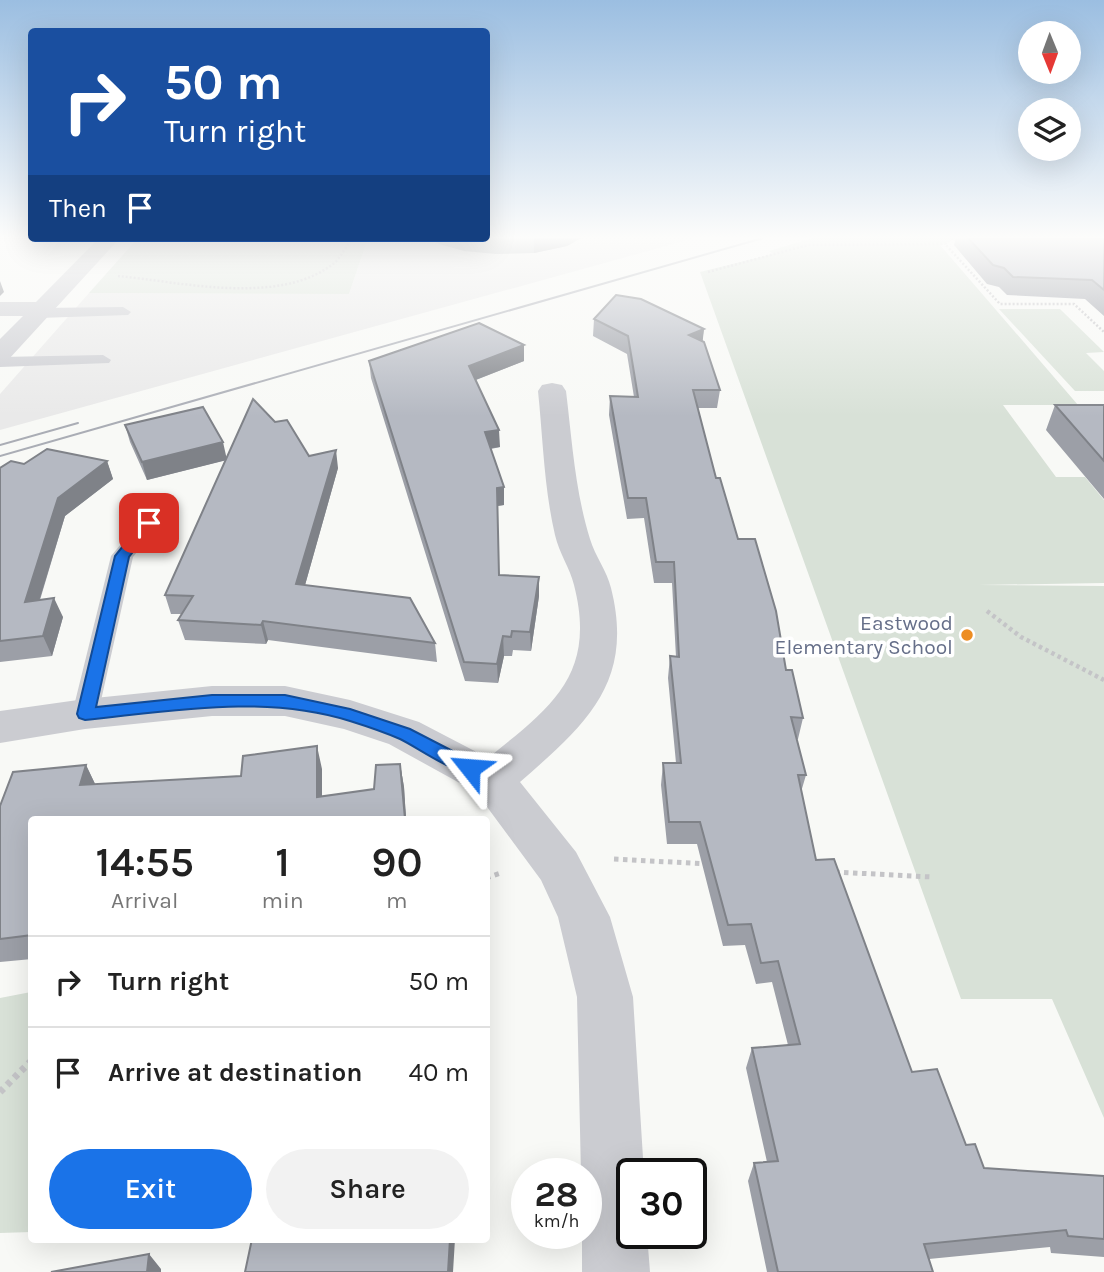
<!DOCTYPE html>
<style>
:root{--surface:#fff;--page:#f2f2f2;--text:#222;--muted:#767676;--line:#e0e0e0;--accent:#1a73e8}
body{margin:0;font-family:Karla,sans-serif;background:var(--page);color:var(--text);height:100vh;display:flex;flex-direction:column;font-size:26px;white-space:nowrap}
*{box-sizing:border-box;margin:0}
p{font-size:23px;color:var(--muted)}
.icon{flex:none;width:38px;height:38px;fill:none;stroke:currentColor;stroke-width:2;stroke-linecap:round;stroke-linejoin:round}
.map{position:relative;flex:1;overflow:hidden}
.drawer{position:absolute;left:28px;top:816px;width:462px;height:427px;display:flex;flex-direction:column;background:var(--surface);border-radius:7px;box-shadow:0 7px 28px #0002}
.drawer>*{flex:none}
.guide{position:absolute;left:28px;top:28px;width:462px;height:214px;border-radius:7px;box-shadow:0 7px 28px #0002;background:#1a4fa0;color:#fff;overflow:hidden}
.needle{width:46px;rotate:179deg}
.tools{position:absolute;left:1018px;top:21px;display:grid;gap:14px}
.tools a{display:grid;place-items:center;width:63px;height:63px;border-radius:50%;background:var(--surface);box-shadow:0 7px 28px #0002;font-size:35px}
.speed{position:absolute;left:511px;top:1158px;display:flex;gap:14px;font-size:35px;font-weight:700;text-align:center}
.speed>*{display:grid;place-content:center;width:91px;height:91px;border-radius:50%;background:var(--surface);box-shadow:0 7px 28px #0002;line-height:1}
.speed small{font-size:18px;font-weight:400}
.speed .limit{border:4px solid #111;border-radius:10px;background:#fff;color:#111}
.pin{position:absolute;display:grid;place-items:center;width:60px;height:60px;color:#fff;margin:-30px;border-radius:14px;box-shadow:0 4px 10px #0006}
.me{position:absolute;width:77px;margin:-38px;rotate:298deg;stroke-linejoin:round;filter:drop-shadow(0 0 5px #0008)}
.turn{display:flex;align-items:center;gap:24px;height:147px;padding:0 21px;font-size:32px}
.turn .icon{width:91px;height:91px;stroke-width:2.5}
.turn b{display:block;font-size:49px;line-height:60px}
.then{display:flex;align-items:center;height:66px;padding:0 21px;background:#0003;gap:14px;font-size:26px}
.eta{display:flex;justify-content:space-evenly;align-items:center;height:119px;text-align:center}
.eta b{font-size:42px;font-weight:600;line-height:49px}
.action{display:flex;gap:14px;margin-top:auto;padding:14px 21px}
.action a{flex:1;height:80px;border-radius:42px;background:var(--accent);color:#fff;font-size:28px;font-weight:600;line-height:80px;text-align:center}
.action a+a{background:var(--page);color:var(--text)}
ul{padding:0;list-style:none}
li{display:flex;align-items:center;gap:21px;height:91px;padding:0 21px;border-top:2px solid var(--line)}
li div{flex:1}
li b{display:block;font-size:26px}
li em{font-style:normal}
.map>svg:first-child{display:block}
.built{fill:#e9e9e9}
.green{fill:#d8e1d7}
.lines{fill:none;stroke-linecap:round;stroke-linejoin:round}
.path-far3{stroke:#c4c4c7;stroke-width:2.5;stroke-dasharray:2 2;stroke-linecap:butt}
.path-far2{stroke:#c4c4c7;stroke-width:4.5;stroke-dasharray:3.5 3.5;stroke-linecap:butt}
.path-far1{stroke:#c4c4c7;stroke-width:5;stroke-dasharray:4.5 4.5;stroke-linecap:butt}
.path{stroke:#c4c4c7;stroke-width:7;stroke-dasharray:5 5;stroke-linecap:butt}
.service{fill:#cbccd1;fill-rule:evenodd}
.minor{fill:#cbccd1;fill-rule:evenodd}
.tram{stroke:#aaadb5;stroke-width:2}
.wall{fill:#9c9fa7}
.shaded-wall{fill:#7f8288}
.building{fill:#b5b9c2;stroke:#7f8288;stroke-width:2}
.route{fill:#1a73e8;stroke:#114b97;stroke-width:2}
.poi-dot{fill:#ed8d22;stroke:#fff;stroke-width:2.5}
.labels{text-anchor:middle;stroke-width:7;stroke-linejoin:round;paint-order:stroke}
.poi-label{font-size:21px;fill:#666f89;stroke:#fff;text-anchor:end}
</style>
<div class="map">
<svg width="1104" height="1272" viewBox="0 0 1104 1272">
<rect width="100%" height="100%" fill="#f8f9f6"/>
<path class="built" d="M 368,238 L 695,238 L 0,430 L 0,394 L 89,293 L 349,294 Z"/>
<path class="green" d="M 138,238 L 368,238 L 349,294 L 89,293 Z
M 813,238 L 957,238 L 940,245 L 1078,405 L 1003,405 L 1056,477 L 1085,477 L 1104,500 L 1104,583 L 978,585 L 1104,586 L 1104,1118 L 1052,999 L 961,999 L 700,272 L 773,254 L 769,251 Z
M 999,309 L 1060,309 L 1104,352 L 1086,353 L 1104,371 L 1104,391 L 1075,391 Z
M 31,992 L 31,1232 L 0,1233 L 0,998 Z"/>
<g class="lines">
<path class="path-far3" d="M 953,238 L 945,244 L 1000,304 L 1074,304 L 1104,332
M 708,272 L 808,245 L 945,244
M 118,276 C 182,282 278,306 333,264 C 341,258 346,246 352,238"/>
<path class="path-far2" d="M 987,611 L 1021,637 L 1104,680"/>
<path class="path-far1" d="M 614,859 L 708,864
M 835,872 L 932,877
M 486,878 L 501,873"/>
<path class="path" d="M 0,1092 L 32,1060"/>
<path class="service" d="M 123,307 L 131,312 L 128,315 L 39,318 L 31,313 L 39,308 Z
M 103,355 L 111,360 L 109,363 L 0,367 L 0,357 Z
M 149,517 L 156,519 L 160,523 L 133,557 L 98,714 L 94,721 L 85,724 L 76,721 L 72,714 L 111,556 L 142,519 Z"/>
<path class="minor" d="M 99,238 L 120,238 L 9,359 L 0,362 L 0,339 L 23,316 L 0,316 L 0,302 L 36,302 Z
M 552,383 L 562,385 L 566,391 C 572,440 575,491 590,539 C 595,556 607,571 611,588 C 635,683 585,725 520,782 L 576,852 L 610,917 L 633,997 L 644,1174 L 632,1174 L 632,1234 L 647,1234 L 650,1272 L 582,1272 L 582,1234 L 586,1234 L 586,1174 L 581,1174 L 577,997 L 558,917 L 541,880 L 476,792 L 389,744 L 344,729 L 285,716 L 212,716 L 85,729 L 0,743 L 0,711 L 85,699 L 212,686 L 285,686 L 350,700 L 419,722 L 488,758 C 551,707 597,675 574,585 C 570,568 559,553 555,535 C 544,488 543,439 538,391 L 542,385 Z"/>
<path class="tram" d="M 0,445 L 78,423
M 0,456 L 763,238"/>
</g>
<path class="wall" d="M 0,238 L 96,238 L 0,239 Z
M 430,238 L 581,238 L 567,246 L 534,253 L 496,254 L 464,251 L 439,244 Z
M 956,238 L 1104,238 L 1104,316 L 1085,299 L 1007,295 L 999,287 L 987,284 L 954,245 Z
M 594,319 L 704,329 L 702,341 L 720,390 L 717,408 L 698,408 L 716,478 L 803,718 L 798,739 L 796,739 L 806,775 L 801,792 L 816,860 L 912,1072 L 984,1168 L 1104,1176 L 1104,1257 L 1051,1253 L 1050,1247 L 929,1259 L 933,1272 L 767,1272 L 748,1181 L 754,1163 L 767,1162 L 746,1068 L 752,1048 L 788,1045 L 772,982 L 756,984 L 745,945 L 723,946 L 697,844 L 667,844 L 661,785 L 663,763 L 676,763 L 668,678 L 670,656 L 676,657 L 672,583 L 654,583 L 644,518 L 627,519 L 609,415 L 610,396 L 634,397 L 627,354 L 593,336 Z
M 524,345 L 524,361 L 476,380 L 500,447 L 491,449 L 504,487 L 504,505 L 497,506 L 499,575 L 539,596 L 531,651 L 513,650 L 512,656 L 504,656 L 498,683 L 465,681 L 371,378 L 369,361 Z
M 1055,405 L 1104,405 L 1104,499 L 1046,430 Z
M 125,425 L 227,458 L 309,456 L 338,468 L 305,585 L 435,643 L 437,662 L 268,640 L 266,644 L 185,640 L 178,620 L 182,614 L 171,614 L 165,595 L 226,460 L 147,480 L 130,442 Z
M 107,461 L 113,479 L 65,516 L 40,600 L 63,617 L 52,656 L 0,662 L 0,468 L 24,464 Z
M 400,764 L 404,787 L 406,819 L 32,819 L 32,959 L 0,962 L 0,806 L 86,765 L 95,784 L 241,776 L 322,769 L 322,796 L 374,789 Z"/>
<path class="shaded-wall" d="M 534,238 L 581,238 L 567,246 L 534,253 Z
M 0,281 L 4,292 L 0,296 Z
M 704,329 L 702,347 L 689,335 Z
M 524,345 L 524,361 L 470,382 L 469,366 Z
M 499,430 L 500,447 L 486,449 L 485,432 Z
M 223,442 L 227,460 L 147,480 L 142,462 Z
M 336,450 L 338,468 L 300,603 L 296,584 Z
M 107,461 L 113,479 L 65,516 L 33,621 L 25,602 L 58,498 Z
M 504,487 L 504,505 L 497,506 L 497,488 Z
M 539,577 L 539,596 L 531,651 L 530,632 Z
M 54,598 L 63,617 L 52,656 L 43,636 Z
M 263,621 L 268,640 L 266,644 L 261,625 Z
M 503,636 L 504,656 L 498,683 L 497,664 Z
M 317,746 L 322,769 L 322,819 L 317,797 Z
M 400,764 L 404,787 L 406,819 L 405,819 Z
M 86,765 L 97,788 L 80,785 Z
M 450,1239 L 455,1239 L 453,1272 L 448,1272 Z
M 149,1254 L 161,1269 L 161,1272 L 147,1272 Z"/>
<path class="building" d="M 968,238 L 1104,238 L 1104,290 L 1092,280 L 1013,277 L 1004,268 L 993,265 Z
M 616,295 L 641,299 L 704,329 L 689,335 L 704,342 L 720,390 L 693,390 L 716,478 L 720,478 L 738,539 L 755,539 L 776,611 L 786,670 L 792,670 L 803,718 L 791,717 L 806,775 L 798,775 L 816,860 L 834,859 L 912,1072 L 937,1069 L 966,1145 L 975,1144 L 984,1168 L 1104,1176 L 1104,1239 L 1068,1236 L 1066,1230 L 924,1244 L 933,1272 L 778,1272 L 754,1163 L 778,1161 L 752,1048 L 800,1044 L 778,961 L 761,963 L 751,924 L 728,925 L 700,822 L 669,822 L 663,763 L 681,763 L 670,656 L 679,657 L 674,562 L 656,562 L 646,498 L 628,498 L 610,396 L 638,397 L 628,336 L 594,319 Z
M 479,323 L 524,345 L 469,366 L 499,430 L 485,432 L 504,487 L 497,488 L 499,575 L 539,577 L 530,632 L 512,631 L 511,637 L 503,636 L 497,664 L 464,662 L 369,361 Z
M 253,399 L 275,422 L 287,420 L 309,456 L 336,450 L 296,584 L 410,598 L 435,643 L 263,621 L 261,625 L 178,620 L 193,596 L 165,595 Z
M 1055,405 L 1104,405 L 1104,461 Z
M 203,407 L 223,442 L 142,462 L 125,425 Z
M 47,449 L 107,461 L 58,498 L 25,602 L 54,598 L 43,636 L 0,641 L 0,468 L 11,461 L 24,464 Z
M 317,746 L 317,797 L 374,789 L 376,765 L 400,764 L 405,819 L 32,819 L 32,935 L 0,939 L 0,806 L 13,772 L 86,765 L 80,785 L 241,776 L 243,756 Z
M 252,1239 L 450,1239 L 448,1272 L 245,1272 Z
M 149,1254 L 147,1272 L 51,1272 Z"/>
<linearGradient id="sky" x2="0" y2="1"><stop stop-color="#9bbee1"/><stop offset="0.57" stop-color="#fcfcfb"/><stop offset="1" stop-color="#fcfcfb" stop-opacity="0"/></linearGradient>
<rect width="1104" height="416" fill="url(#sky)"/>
<path class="route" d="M 149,519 L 155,523 L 129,557 L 96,707 L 212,695 L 285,695 L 350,709 L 410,729 L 476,763 L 479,768 L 476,773 C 460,778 417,747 400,739 C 384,732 366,726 350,721 C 264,694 173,711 85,720 L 79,718 L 77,714 L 115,556 L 144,520 Z"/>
<circle class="poi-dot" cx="967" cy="635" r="7"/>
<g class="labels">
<g class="poi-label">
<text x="953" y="630">Eastwood<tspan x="953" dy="24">Elementary School</tspan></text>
</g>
</g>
</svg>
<div class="tools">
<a><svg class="needle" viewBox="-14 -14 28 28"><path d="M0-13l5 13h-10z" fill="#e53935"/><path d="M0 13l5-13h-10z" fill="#767676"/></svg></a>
<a><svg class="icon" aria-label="layers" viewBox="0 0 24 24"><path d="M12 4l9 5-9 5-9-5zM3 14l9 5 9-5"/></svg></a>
</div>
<div class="speed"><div>28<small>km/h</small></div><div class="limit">30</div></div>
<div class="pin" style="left:149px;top:523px;background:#d93025"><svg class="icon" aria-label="arrive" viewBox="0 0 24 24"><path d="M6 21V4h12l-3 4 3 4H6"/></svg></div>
<svg class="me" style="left:470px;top:768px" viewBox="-20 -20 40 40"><path d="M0-17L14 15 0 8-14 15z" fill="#1a73e8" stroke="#fff" stroke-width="4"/></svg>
<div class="guide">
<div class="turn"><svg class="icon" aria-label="right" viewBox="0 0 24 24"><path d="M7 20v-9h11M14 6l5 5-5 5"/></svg><div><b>50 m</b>Turn right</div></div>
<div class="then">Then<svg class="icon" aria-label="arrive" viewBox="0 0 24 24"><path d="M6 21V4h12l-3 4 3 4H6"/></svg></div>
</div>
<section class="drawer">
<div class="eta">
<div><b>14:55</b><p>Arrival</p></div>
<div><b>1</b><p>min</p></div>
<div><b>90</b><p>m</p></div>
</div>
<ul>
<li><svg class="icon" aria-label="right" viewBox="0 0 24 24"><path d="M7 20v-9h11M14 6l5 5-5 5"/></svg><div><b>Turn right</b></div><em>50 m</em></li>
<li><svg class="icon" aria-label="arrive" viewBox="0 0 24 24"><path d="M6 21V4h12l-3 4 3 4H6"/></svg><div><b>Arrive at destination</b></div><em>40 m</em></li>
</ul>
<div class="action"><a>Exit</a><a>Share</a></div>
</section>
</div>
